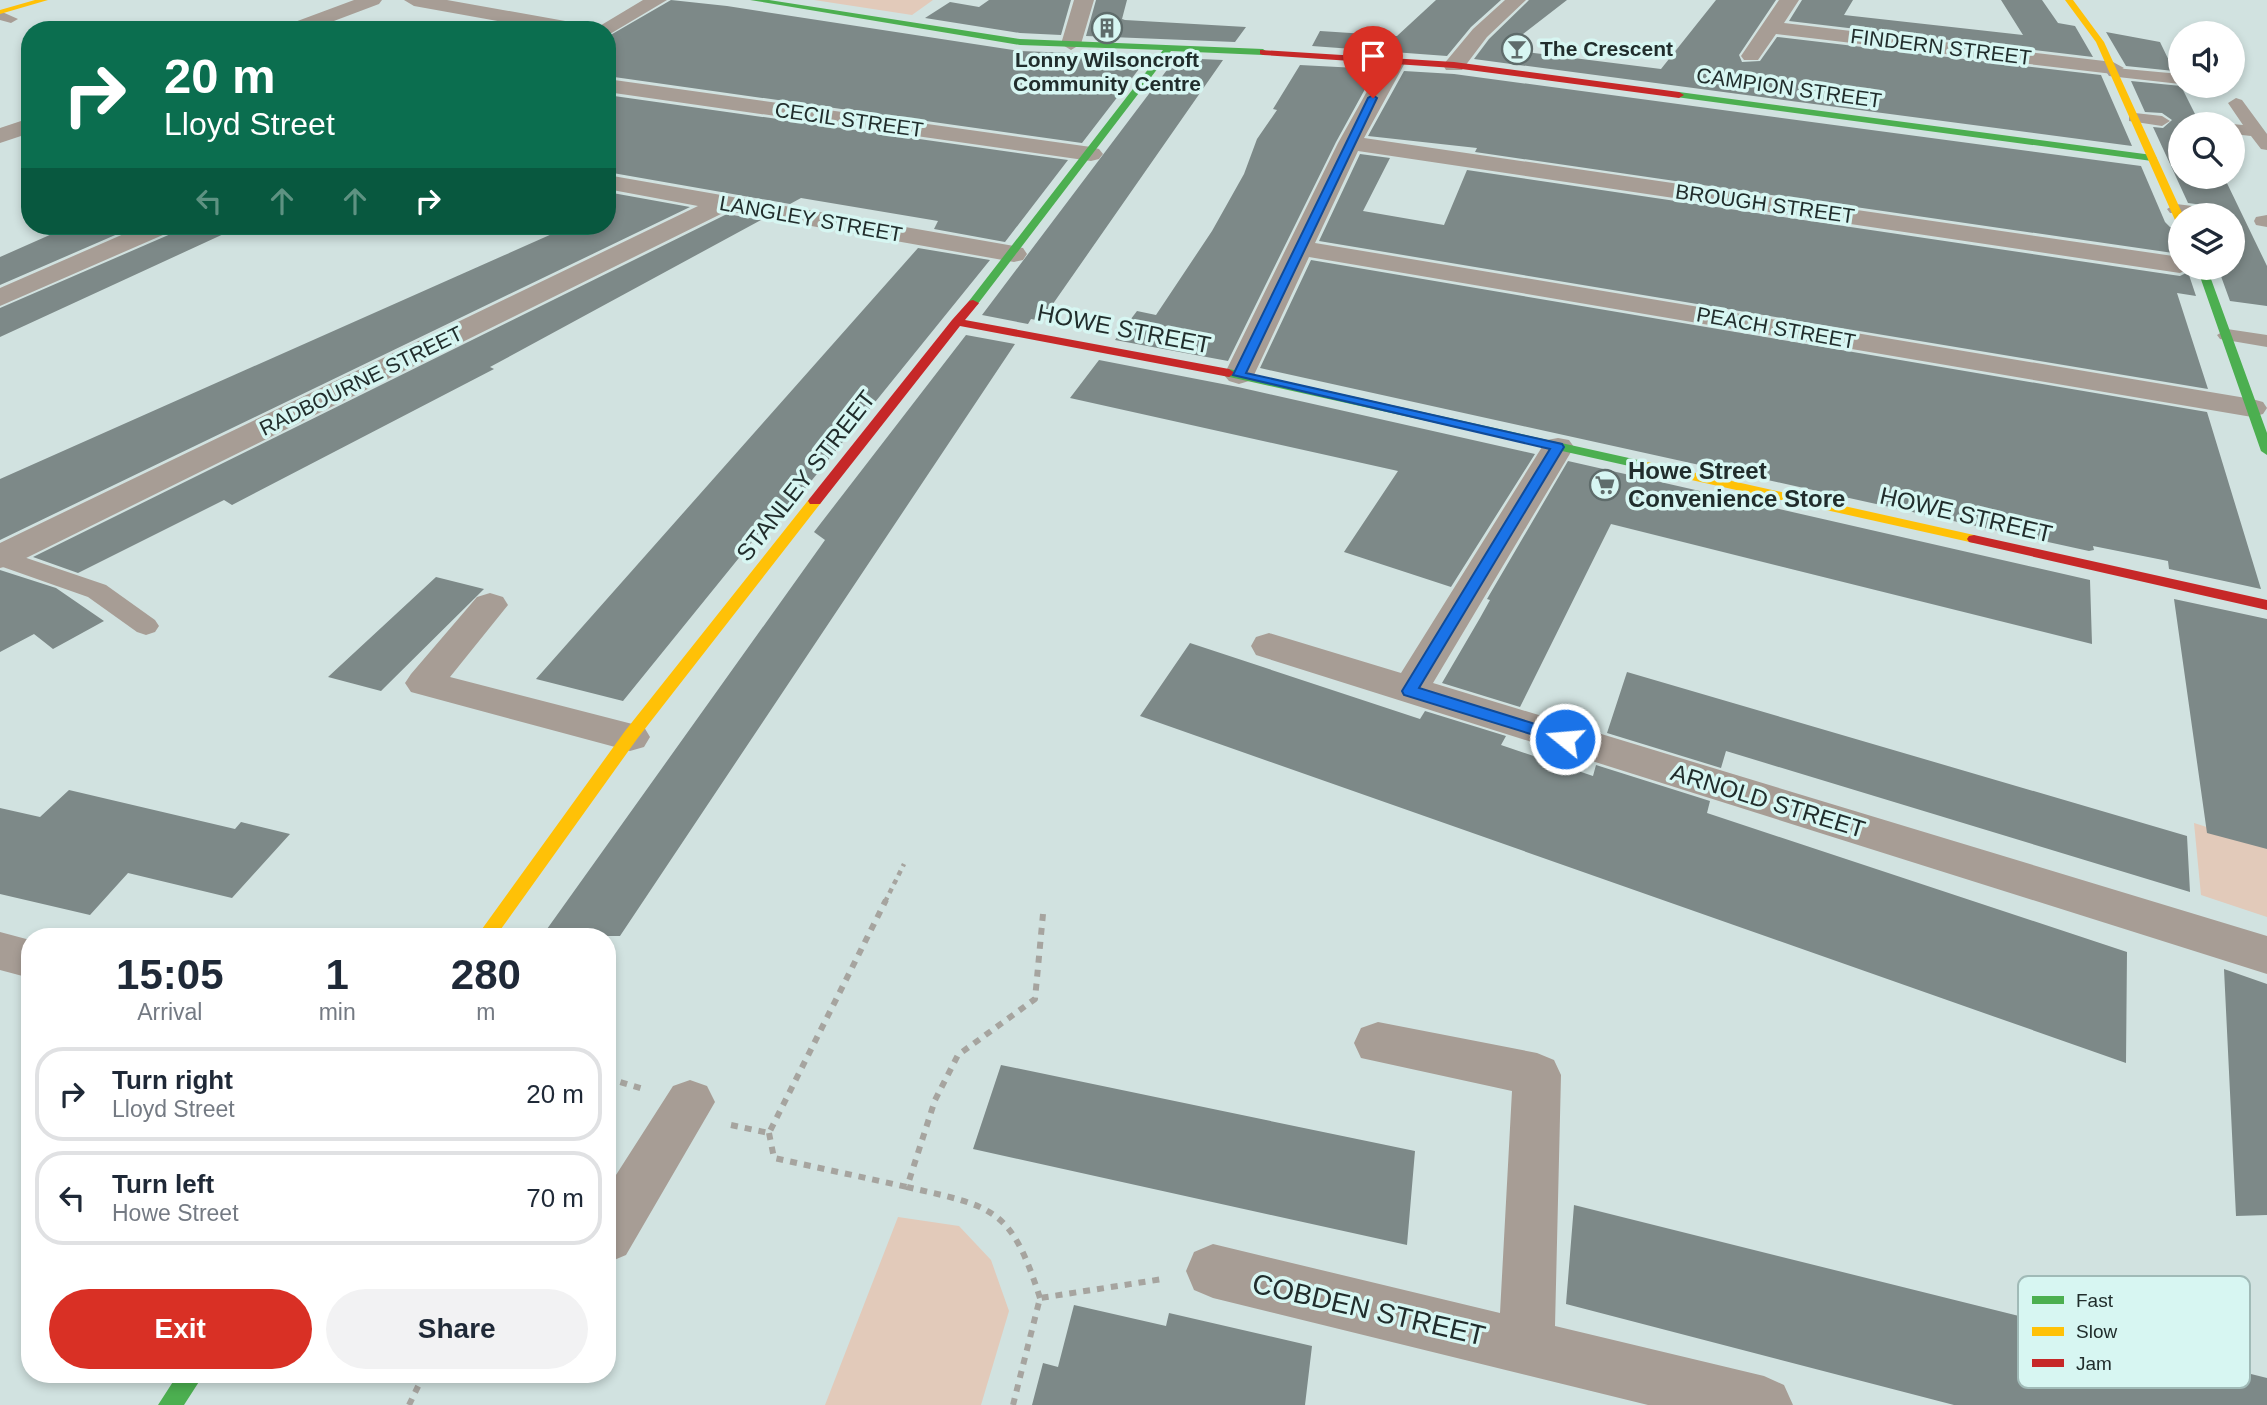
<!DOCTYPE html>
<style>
:root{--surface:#fff;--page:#f2f2f3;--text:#1f2937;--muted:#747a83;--line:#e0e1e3;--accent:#d93025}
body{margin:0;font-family:Arial,sans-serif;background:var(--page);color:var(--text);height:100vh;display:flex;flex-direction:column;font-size:26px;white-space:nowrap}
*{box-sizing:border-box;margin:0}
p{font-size:23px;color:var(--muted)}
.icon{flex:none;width:38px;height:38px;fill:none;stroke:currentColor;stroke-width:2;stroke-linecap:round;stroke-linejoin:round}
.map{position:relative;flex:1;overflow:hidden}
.panel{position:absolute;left:21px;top:928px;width:595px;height:455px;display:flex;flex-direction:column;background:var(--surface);border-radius:28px;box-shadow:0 4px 10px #0003}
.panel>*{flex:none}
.banner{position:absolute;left:21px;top:21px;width:595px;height:214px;border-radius:28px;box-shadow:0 4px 10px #0003;background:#0b6e4f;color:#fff;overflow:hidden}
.fabs{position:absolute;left:2168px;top:21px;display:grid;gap:14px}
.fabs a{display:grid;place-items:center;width:77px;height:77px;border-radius:50%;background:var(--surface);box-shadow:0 4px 10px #0003;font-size:35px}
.pin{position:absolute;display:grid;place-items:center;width:60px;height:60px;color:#fff;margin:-72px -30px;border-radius:50% 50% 50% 0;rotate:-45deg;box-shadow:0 0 7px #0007}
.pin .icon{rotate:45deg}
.me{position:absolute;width:77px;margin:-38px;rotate:287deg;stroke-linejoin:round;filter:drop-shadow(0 0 5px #0008)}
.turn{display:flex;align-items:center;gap:24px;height:147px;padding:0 28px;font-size:32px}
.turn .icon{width:91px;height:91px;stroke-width:2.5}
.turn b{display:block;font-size:49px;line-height:60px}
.lanes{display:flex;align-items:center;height:66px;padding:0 28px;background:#0003;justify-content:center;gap:35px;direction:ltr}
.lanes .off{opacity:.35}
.eta{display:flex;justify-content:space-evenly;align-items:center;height:119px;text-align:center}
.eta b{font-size:42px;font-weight:800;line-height:49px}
.button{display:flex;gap:14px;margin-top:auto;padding:14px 28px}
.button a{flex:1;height:80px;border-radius:42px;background:var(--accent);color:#fff;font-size:28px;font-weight:800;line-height:80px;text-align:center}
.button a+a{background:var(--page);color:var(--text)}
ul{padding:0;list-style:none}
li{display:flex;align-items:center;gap:21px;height:94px;margin:0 14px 10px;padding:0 14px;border:4px solid var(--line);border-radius:28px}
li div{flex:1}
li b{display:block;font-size:26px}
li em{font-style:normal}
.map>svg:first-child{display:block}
.green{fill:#e2caba}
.building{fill:#7d8988}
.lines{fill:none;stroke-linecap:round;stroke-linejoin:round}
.path-far1{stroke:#a6a49f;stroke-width:4.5;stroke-dasharray:5 5;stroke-linecap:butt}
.path{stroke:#a6a49f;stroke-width:6;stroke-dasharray:7 7;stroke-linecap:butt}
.lane{fill:#a79d95;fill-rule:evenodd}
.street{fill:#a79d95;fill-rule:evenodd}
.fast{fill:#4caf50;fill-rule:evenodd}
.slow{fill:#ffc107;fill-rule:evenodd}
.jam{fill:#c62828;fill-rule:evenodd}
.route{fill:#1a73e8;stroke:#114b97;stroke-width:2}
.labels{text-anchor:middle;stroke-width:7;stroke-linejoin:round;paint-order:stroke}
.far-street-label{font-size:21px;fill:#212d2c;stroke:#d7f6f2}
.far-poi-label{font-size:21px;font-weight:bold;fill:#212d2c;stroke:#d7f6f2;text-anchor:start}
.street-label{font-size:24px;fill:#212d2c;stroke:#d7f6f2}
.poi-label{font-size:24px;font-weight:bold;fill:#212d2c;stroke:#d7f6f2;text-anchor:start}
.near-street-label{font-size:28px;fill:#212d2c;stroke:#d7f6f2}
.key{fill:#d7f6f2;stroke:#a0bab7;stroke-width:2}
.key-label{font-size:19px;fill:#212d2c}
</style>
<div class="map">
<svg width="2267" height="1405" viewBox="0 0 2267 1405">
<rect width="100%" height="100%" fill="#d1e2e0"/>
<path class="green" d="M 814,0 L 933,0 L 912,15 Z
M 2194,823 L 2267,846 L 2267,917 L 2201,895 Z
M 898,1217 L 959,1226 L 991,1260 L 1009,1311 L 981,1405 L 825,1405 Z"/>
<path class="building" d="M 671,0 L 727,6 L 1020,51 L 1149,56 L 1082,143 L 607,76 L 607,37 Z
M 989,0 L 1071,0 L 1061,35 L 1020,33 L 925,18 L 950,2 L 979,7 Z
M 1096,0 L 1127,0 L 1122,19 L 1125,20 L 1246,27 L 1235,42 L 1086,36 Z
M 1436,0 L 1501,0 L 1471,27 L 1447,56 L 1312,46 L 1320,31 L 1397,36 Z
M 1529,0 L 1567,0 L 1510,44 L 1523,46 L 1518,51 L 1661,69 L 1716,0 L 1776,0 L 1739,55 L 1742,62 L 1760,61 L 1777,37 L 2101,75 L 2132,146 L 1474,59 L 1489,39 Z
M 1802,0 L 1853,0 L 1844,15 L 2023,35 L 2001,0 L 2042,0 L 2058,23 L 2075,26 L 2093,57 L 1789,21 Z
M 2106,32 L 2160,42 L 2174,71 L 2126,66 Z
M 1176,58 L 1223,60 L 1041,321 L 1031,319 L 1028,324 L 982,315 Z
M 1300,65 L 1376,69 L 1336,142 L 1228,361 L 1115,340 L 1137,311 L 1156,315 L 1212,231 L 1244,174 L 1257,139 L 1277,110 L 1273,109 Z
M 1404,71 L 1454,74 L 2141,166 L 2165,222 L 2170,227 L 2180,230 L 2180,254 L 1475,152 L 1477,148 L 1368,136 Z
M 2131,81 L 2181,86 L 2200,124 L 2180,124 L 2180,177 L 2224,177 L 2267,266 L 2267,306 L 2230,301 L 2218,268 L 2233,268 L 2233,215 L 2220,215 L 2210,206 L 2188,203 L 2153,127 L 2163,128 L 2172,120 L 2162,113 L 2145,112 Z
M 607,95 L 1068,160 L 1005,242 L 934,229 L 938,221 L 801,198 L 790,204 L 607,172 Z
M 1360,154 L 1390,158 L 1363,211 L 1444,225 L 1467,170 L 2180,276 L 2188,272 L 2196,296 L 2177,293 L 2208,389 L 1319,241 Z
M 607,192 L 690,207 L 0,540 L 0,479 L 570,226 L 607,226 Z
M 727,214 L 761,220 L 490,367 L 494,369 L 232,505 L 224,500 L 78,573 L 33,557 Z
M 70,226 L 136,226 L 0,285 L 0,257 Z
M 179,226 L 241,226 L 0,337 L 0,308 L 173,233 Z
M 918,248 L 990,260 L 787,511 L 781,506 L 623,701 L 536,679 Z
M 1311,260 L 2207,412 L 2261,589 L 2169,569 L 2168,561 L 2093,546 L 2094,550 L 2089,551 L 1260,368 Z
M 966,335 L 1015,344 L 620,936 L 542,936 L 825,540 L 814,532 Z
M 1099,360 L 1238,387 L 1535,454 L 1451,587 L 1344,552 L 1398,471 L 1070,398 Z
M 1568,461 L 2090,580 L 2092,644 L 1611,524 L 1520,707 L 1442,683 L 1480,618 L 1490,600 L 1487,599 Z
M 0,570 L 56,588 L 104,621 L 53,649 L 34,634 L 0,652 Z
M 436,577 L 484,589 L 381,691 L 328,677 Z
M 2174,599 L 2267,619 L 2267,849 L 2207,833 Z
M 1190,643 L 1420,719 L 1425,711 L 1506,736 L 1501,745 L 1593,776 L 1596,765 L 1710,801 L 1707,813 L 2127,952 L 2126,1063 L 1140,716 Z
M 1627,672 L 2187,836 L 2190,892 L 1726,751 L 1721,768 L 1607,733 Z
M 69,790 L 235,829 L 241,822 L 290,834 L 232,898 L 128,873 L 90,915 L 0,894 L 0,808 L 40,817 Z
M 2224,969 L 2267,984 L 2267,1215 L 2236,1216 Z
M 1001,1065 L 1415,1151 L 1407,1245 L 973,1149 Z
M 1574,1205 L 2267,1378 L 2267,1405 L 1954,1405 L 1566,1304 Z
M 1074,1305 L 1166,1326 L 1169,1313 L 1312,1346 L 1305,1405 L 1032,1405 L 1043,1363 L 1058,1367 Z"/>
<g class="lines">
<path class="path-far1" d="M 885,902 L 904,864"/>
<path class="path" d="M 607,1078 L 643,1089
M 731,1125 L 769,1133 L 886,900
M 769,1133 L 774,1158 L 907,1187
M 1040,1298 C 1011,1208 995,1207 907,1187 L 935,1100 L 958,1055 L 1035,999 L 1043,914
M 409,1405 L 424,1374
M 1013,1405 L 1040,1298 L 1163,1279"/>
<path class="lane" d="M 0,11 L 18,19 L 11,23 L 0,20 Z
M 2115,68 L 2180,74 L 2180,84 L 2109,76 L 2107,73 Z
M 2236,98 L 2242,100 L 2267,134 L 2267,150 L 2261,149 L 2251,136 L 2233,134 L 2232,124 L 2243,125 L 2228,103 Z
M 2135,113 L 2162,116 L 2170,121 L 2162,126 L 2129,121 L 2129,115 Z
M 2176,204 L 2209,208 L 2218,214 L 2170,213 L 2167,209 Z
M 2267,215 L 2267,227 L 2256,225 L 2254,221 L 2256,217 Z
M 2227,329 L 2267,335 L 2267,347 L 2220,339 L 2217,335 Z
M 0,549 L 106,585 L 155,620 L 159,626 L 155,632 L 146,635 L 137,632 L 88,597 L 0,566 Z"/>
<path class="street" d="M 354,0 L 382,0 L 379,4 L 310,30 L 281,30 L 284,26 Z
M 404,0 L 447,0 L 582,24 L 592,30 L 547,30 L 414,6 Z
M 643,0 L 667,0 L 610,34 L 607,35 L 607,30 L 593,30 Z
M 1074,0 L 1094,0 L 1081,44 L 1071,50 L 1061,44 Z
M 1505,0 L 1526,0 L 1487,37 L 1462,70 L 1446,70 L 1443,65 L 1473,29 Z
M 1779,0 L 1799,0 L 1784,23 L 2113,62 L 2124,68 L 2113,74 L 1776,34 L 1758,60 L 1744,60 L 1741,56 Z
M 1395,55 L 1406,61 L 1364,138 L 2180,257 L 2180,268 L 2191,268 L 2180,273 L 1358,151 L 1315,243 L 2252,399 L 2263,402 L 2267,408 L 2263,414 L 2252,417 L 1309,257 L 1254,375 L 1249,381 L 1239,384 L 1229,381 L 1224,375 L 1338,143 L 1384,61 Z
M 607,79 L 1091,147 L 1099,149 L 1103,154 L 1099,159 L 1091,161 L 607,92 Z
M 30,118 L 30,133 L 0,143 L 0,128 Z
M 607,175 L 1014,246 L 1023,248 L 1027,254 L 1023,260 L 1014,262 L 727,211 L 12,565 L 0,568 L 0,543 L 698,206 L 607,189 Z
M 142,226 L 176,226 L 172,231 L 0,306 L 0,288 Z
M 1558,438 L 1569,440 L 1574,447 L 1433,683 L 2267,936 L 2267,974 L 1256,655 L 1251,646 L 1256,637 L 1269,633 L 1401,673 L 1542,447 L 1547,440 Z
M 490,593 L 503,597 L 508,605 L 450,677 L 644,727 L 650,737 L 644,747 L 630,751 L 411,692 L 405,683 L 411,674 L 477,597 Z
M 0,932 L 30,940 L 30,978 L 0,970 Z
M 1378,1022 L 1537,1053 L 1554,1060 L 1561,1075 L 1555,1326 L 1764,1376 L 1784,1385 L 1793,1405 L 1648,1405 L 1213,1298 L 1194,1290 L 1186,1271 L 1194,1252 L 1213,1244 L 1500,1313 L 1512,1091 L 1361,1058 L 1354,1043 L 1361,1028 Z
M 690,1080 L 707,1086 L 715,1102 L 626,1255 L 607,1263 L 607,1189 L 673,1086 Z"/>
<path class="fast" d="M 750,0 L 769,0 L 1020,39 L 1263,49 L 1267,52 L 1263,55 L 1171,51 L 977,305 L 969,305 L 969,301 L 1163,50 L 1020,45 Z
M 1679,92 L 2152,155 L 2157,158 L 2152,161 L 1676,97 L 1676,93 Z
M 2197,268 L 2207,268 L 2267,433 L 2267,455 L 2261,451 Z
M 1229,369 L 1647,462 L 1654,466 L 1647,470 L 1225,376 L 1223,373 Z
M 178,1374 L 204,1374 L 184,1405 L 158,1405 Z"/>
<path class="slow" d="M 35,0 L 48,0 L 0,14 L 0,10 Z
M 2065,0 L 2073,0 L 2104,42 L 2183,215 L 2180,215 L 2180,223 L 2175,220 L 2096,42 Z
M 1647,462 L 1974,535 L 1981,539 L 1974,543 L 1642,469 L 1642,463 Z
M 815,497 L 822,501 L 820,504 L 637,739 L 496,936 L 477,936 L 625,731 L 810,498 Z"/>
<path class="jam" d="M 1260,50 L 1454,62 L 1679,92 L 1684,95 L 1679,98 L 1454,68 L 1263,55 L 1260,54 Z
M 973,300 L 979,303 L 965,320 L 1229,369 L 1235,373 L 1229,377 L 960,326 L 820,504 L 810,504 L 808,501 L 810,498 L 952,320 L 969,301 Z
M 1974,535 L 2267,600 L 2267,610 L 1969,542 L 1967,539 L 1969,536 Z"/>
</g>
<path class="route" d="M 1373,95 L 1377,98 L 1246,373 L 1562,444 L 1564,447 L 1419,688 L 1571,735 L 1571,743 L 1560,743 L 1404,695 L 1402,691 L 1550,449 L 1233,375 L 1368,98 Z"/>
<defs>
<g id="building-ring" transform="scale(1.575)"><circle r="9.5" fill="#d7f6f2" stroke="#5f6c6b" stroke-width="1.5"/><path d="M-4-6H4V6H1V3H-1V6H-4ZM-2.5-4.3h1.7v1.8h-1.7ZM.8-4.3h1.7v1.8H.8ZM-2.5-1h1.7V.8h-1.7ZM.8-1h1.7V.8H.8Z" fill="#5f6c6b"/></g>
<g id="bar-ring" transform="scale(1.575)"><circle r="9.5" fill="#d7f6f2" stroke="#5f6c6b" stroke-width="1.5"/><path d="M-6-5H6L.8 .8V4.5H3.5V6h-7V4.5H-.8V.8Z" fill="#5f6c6b"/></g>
<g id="supermarket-ring" transform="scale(1.575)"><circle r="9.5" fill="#d7f6f2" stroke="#5f6c6b" stroke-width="1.5"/><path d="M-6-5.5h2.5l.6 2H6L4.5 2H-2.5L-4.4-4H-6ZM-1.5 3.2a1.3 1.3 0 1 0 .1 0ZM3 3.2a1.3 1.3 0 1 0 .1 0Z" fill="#5f6c6b"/></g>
</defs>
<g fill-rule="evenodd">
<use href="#building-ring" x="1107" y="28"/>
<use href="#bar-ring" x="1517" y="49"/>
<use href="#supermarket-ring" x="1605" y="485"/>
</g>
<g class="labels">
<g class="far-street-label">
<text transform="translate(1941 47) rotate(7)" y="7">FINDERN STREET</text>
<text transform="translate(1789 88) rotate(8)" y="7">CAMPION STREET</text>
<text transform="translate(849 120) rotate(8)" y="7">CECIL STREET</text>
<text transform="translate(1765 204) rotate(8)" y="7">BROUGH STREET</text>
<text transform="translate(811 219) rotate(10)" y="7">LANGLEY STREET</text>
<text transform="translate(1776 328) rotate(10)" y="7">PEACH STREET</text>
<text transform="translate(361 381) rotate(-26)" y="7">RADBOURNE STREET</text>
</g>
<g class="far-poi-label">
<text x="1540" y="56">The Crescent</text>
<text x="1107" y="67" text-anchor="middle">Lonny Wilsoncroft<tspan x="1107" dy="24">Community Centre</tspan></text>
</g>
<g class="street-label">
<text transform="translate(1124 329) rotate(11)" y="8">HOWE STREET</text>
<text transform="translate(806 476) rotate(-52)" y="8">STANLEY STREET</text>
<text transform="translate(1966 515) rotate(13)" y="8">HOWE STREET</text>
<text transform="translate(1768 801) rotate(17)" y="8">ARNOLD STREET</text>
</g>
<g class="poi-label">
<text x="1628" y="479">Howe Street<tspan x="1628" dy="28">Convenience Store</tspan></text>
</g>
<g class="near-street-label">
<text transform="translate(1369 1309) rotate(13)" y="10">COBDEN STREET</text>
</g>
</g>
<rect x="2018" y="1276" width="232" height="112" rx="10" class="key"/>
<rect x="2032" y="1296" width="32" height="8" fill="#4caf50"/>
<rect x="2032" y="1327" width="32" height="9" fill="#ffc107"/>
<rect x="2032" y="1359" width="32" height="8" fill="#c62828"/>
<g class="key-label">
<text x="2076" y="1307">Fast</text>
<text x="2076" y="1338">Slow</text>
<text x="2076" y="1370">Jam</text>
</g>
</svg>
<div class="fabs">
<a><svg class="icon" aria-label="sound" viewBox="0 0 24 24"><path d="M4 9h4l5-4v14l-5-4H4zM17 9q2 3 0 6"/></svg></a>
<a><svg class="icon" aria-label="search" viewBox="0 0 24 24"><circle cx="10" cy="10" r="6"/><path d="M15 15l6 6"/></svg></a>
<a><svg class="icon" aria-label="layers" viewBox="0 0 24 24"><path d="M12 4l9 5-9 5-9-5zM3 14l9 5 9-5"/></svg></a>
</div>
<div class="pin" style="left:1373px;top:98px;background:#d93025"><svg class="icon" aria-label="arrive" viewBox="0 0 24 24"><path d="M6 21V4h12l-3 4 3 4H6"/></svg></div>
<svg class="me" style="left:1565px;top:739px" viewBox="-20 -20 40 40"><circle r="17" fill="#1a73e8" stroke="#fff" stroke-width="3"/><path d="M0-11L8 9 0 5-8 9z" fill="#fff"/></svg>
<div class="banner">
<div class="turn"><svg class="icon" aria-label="right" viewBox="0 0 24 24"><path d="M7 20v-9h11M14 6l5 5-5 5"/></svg><div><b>20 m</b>Lloyd Street</div></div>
<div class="lanes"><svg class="icon off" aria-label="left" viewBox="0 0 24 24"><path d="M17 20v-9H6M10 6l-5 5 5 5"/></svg><svg class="icon off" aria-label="ahead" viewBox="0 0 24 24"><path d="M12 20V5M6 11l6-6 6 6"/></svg><svg class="icon off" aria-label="ahead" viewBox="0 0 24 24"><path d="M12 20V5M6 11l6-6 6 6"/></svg><svg class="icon" aria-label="right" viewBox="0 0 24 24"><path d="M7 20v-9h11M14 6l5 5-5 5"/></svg></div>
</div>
<section class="panel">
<div class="eta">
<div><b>15:05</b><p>Arrival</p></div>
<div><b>1</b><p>min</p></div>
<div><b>280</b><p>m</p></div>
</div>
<ul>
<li><svg class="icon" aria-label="right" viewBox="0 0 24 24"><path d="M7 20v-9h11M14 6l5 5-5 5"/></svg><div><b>Turn right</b><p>Lloyd Street</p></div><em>20 m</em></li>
<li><svg class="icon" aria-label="left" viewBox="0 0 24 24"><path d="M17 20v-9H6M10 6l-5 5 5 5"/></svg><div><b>Turn left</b><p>Howe Street</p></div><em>70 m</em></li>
</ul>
<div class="button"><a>Exit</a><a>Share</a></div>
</section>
</div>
